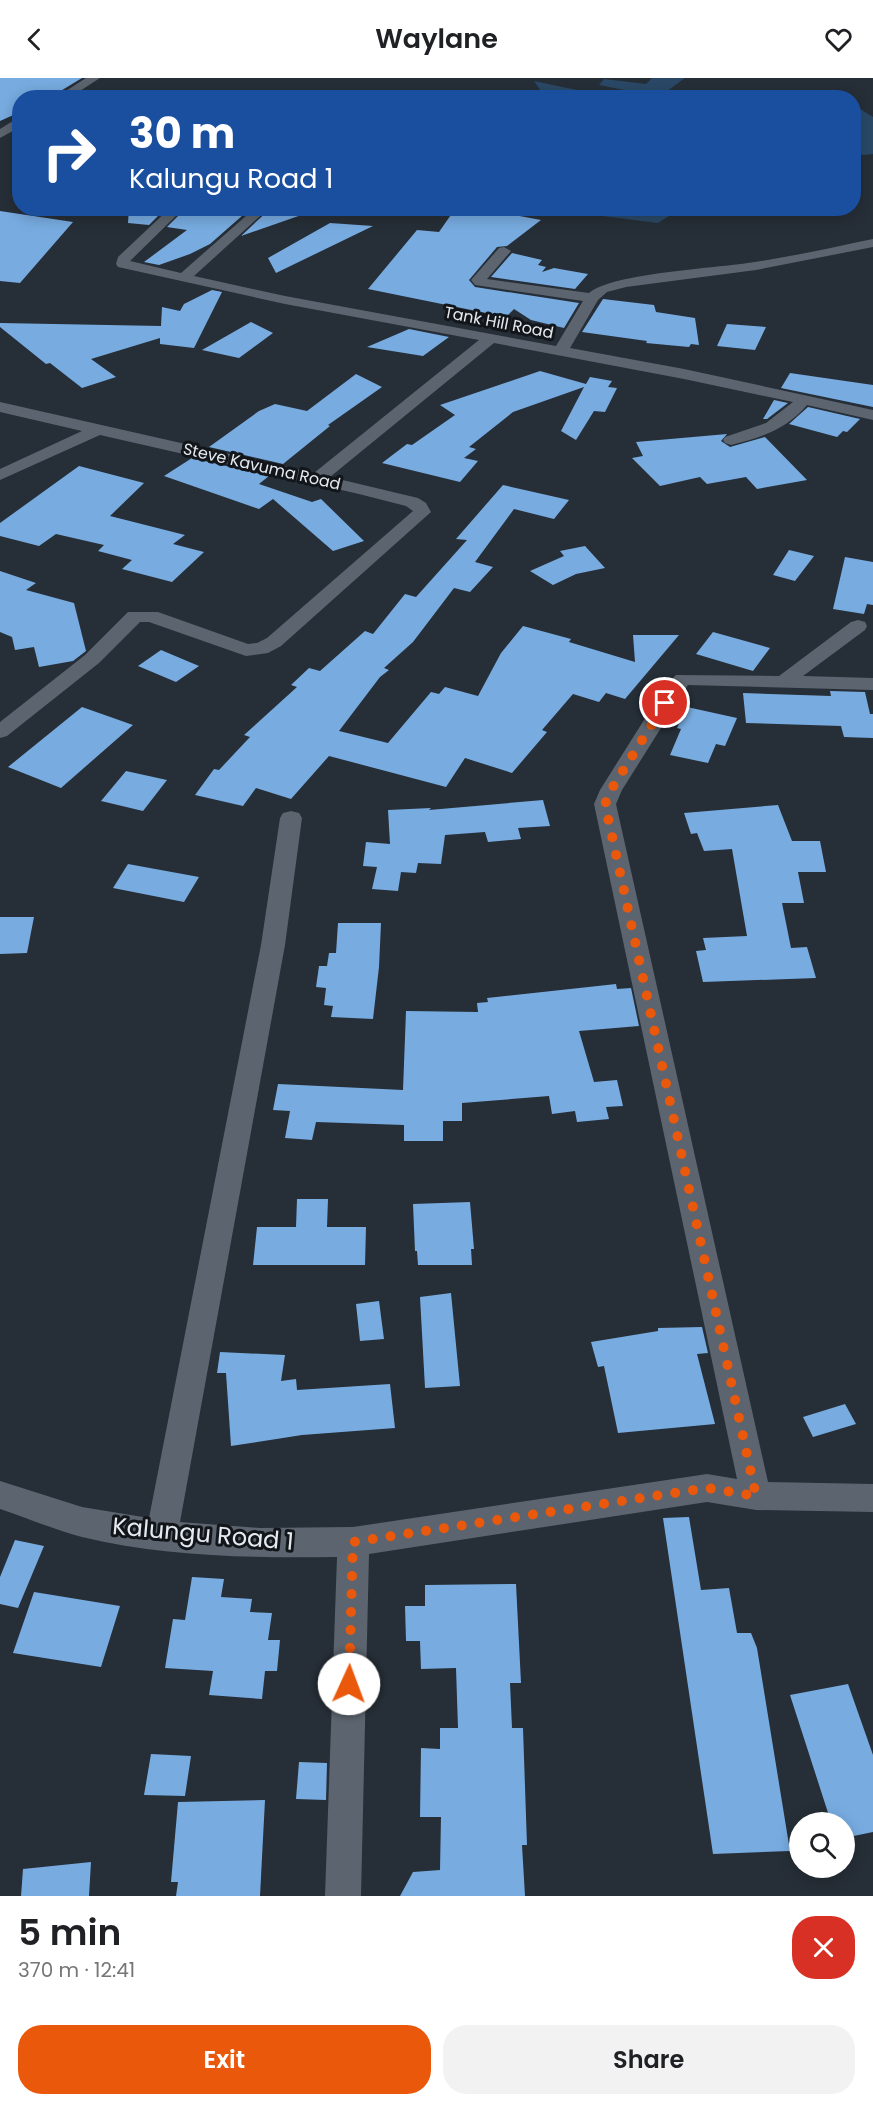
<!DOCTYPE html>
<meta charset="utf-8">
<style>
:root{--surface:#fff;--page:#f2f2f2;--text:#202124;--muted:#757577;--accent:#ea580c}
body{margin:0;font-family:Poppins,sans-serif;background:var(--page);color:var(--text);height:100vh;display:flex;flex-direction:column;font-size:22px;white-space:nowrap}
*{box-sizing:border-box;margin:0}
p{font-size:20px;color:var(--muted)}
.icon{flex:none;width:33px;height:33px;fill:none;stroke:currentColor;stroke-width:2;stroke-linecap:round;stroke-linejoin:round}
.map{position:relative;height:1818px;overflow:hidden}
.panel{display:flex;flex-direction:column;background:var(--surface);flex:1}
.panel>*{flex:none}
.guide{position:absolute;left:12px;top:12px;width:849px;height:126px;border-radius:24px;box-shadow:0 3px 15px #0003;background:#1a4fa0;color:#fff;overflow:hidden}
.buttons{position:absolute;left:789px;top:1734px;display:grid;gap:12px}
.buttons a{display:grid;place-items:center;width:66px;height:66px;border-radius:50%;background:var(--surface);box-shadow:0 3px 15px #0003;font-size:30px}
.pin{position:absolute;display:grid;place-items:center;width:51px;height:51px;color:#fff;margin:-26px;border:3px solid #fff;border-radius:50%;box-shadow:0 2px 6px #0007}
.me{position:absolute;width:66px;margin:-33px;rotate:2deg;stroke-linejoin:round;filter:drop-shadow(0 0 4px #0008)}
.turn{display:flex;align-items:center;gap:21px;height:126px;padding:0 18px;font-size:27px}
.turn .icon{width:78px;height:78px;stroke-width:2.5}
.turn b{display:block;font-size:42px;line-height:51px}
.round{display:grid;place-items:center;flex:none;width:63px;height:63px;border-radius:24px;background:var(--page)}
.head{display:flex;align-items:center;justify-content:space-between;height:102px;padding:0 18px}
h1{font-size:36px;font-weight:600;line-height:45px}
.primary-button{display:flex;gap:12px;margin-top:auto;padding:12px 18px}
.primary-button a{flex:1;height:69px;border-radius:24px;background:var(--accent);color:#fff;font-size:24px;font-weight:600;line-height:69px;text-align:center}
.primary-button a+a{background:var(--page);color:var(--text)}
header{display:flex;justify-content:space-between;align-items:center;height:78px;padding:0 18px;background:var(--surface);font-size:27px;font-weight:600}
.map>svg:first-child{display:block}
.green{fill:#2a4967}
.building{fill:#78ace1}
.lines{fill:none;stroke-linecap:round;stroke-linejoin:round}
.minor{fill:#5c656f;fill-rule:evenodd}
.route{stroke:#ea580c;stroke-width:10;stroke-dasharray:0 18}
.labels{text-anchor:middle;stroke-width:6;stroke-linejoin:round;paint-order:stroke}
.far-street-label{font-size:16px;fill:#e5eaf0;stroke:#12161a}
.near-street-label{font-size:24px;fill:#e5eaf0;stroke:#12161a}
</style>
<header><svg class="icon" aria-label="back" viewBox="0 0 24 24"><path d="M15 5l-7 7 7 7"/></svg>Waylane<svg class="icon" aria-label="heart" viewBox="0 0 24 24"><path d="M12 20l-8-8c-3-5 5-10 8-4 3-6 11-1 8 4z"/></svg></header>
<div class="map">
<svg width="873" height="1818" viewBox="0 0 873 1818">
<rect width="100%" height="100%" fill="#262e37"/>
<path class="green" d="M 652,0 L 685,0 L 659,19 L 545,19 L 534,3 L 610,19 L 624,12 L 599,7 L 604,1 L 646,6 Z
M 854,27 L 873,39 L 873,76 L 863,77 L 854,72 Z
M 607,131 L 607,130 L 680,131 L 658,145 L 602,138 Z"/>
<path class="building" d="M 0,0 L 82,0 L 49,20 L 20,20 L 20,34 L 0,43 Z
M 129,130 L 166,130 L 149,147 L 128,145 Z
M 186,130 L 251,130 L 210,166 L 190,176 L 159,187 L 144,184 L 187,152 L 167,149 Z
M 271,130 L 310,130 L 310,134 L 241,158 Z
M 455,131 L 509,136 L 541,142 L 507,168 L 497,169 L 469,202 L 475,209 L 579,225 L 564,250 L 531,242 L 514,231 L 507,238 L 496,237 L 368,211 L 417,152 L 439,154 Z
M 0,133 L 73,144 L 20,205 L 0,203 Z
M 330,145 L 373,148 L 276,195 L 268,180 Z
M 512,175 L 542,182 L 538,187 L 546,189 L 542,194 L 554,190 L 588,196 L 575,211 L 491,199 Z
M 212,212 L 222,214 L 194,270 L 160,266 L 160,260 L 91,281 L 116,299 L 82,310 L 50,285 L 46,286 L 0,249 L 0,245 L 161,248 L 162,229 L 180,233 L 184,226 Z
M 603,221 L 654,227 L 656,234 L 695,240 L 699,267 L 691,266 L 689,269 L 646,265 L 647,263 L 582,254 Z
M 251,244 L 273,255 L 239,280 L 202,272 Z
M 727,246 L 766,249 L 755,272 L 717,268 Z
M 409,251 L 449,259 L 423,278 L 367,269 Z
M 540,293 L 586,306 L 590,299 L 612,303 L 608,309 L 617,310 L 605,334 L 594,333 L 576,362 L 561,353 L 584,309 L 513,334 L 469,369 L 476,371 L 464,380 L 478,383 L 460,404 L 382,385 L 407,366 L 412,367 L 455,337 L 440,327 Z
M 790,295 L 873,307 L 873,329 L 781,310 Z
M 356,296 L 382,309 L 328,347 L 330,348 L 283,386 L 209,369 L 259,333 L 275,326 L 307,333 Z
M 774,322 L 788,325 L 767,341 L 763,341 Z
M 808,329 L 860,341 L 847,354 L 843,353 L 837,359 L 789,346 Z
M 727,356 L 721,363 L 730,369 L 765,359 L 807,402 L 757,411 L 746,399 L 707,406 L 700,399 L 660,408 L 632,380 L 643,378 L 636,364 Z
M 192,380 L 269,398 L 259,406 L 312,424 L 321,421 L 364,463 L 333,473 L 273,421 L 259,431 L 164,398 Z
M 79,388 L 144,405 L 110,438 L 185,457 L 173,466 L 204,474 L 172,504 L 122,491 L 132,482 L 98,473 L 104,467 L 56,456 L 39,468 L 0,458 L 0,445 Z
M 503,407 L 569,422 L 554,441 L 514,431 L 475,484 L 493,489 L 470,514 L 454,510 L 413,564 L 384,590 L 389,592 L 380,599 L 339,653 L 388,665 L 431,614 L 439,616 L 445,609 L 478,618 L 501,575 L 523,548 L 571,561 L 569,564 L 635,584 L 633,557 L 679,557 L 625,621 L 606,615 L 599,624 L 573,616 L 542,652 L 547,654 L 512,695 L 465,680 L 446,709 L 329,678 L 291,721 L 256,710 L 243,728 L 195,717 L 214,691 L 219,692 L 250,659 L 244,657 L 297,609 L 291,607 L 309,590 L 320,593 L 365,553 L 373,556 L 405,516 L 416,519 L 467,462 L 456,461 Z
M 585,468 L 605,490 L 576,496 L 553,507 L 530,493 L 564,478 L 560,473 Z
M 789,472 L 814,478 L 795,503 L 773,497 Z
M 845,479 L 873,484 L 873,527 L 867,526 L 864,536 L 833,531 Z
M 0,493 L 36,505 L 26,512 L 74,525 L 86,573 L 73,583 L 39,589 L 34,569 L 15,572 L 12,559 L 0,554 Z
M 713,554 L 770,570 L 753,593 L 696,576 Z
M 161,572 L 199,588 L 176,604 L 138,588 Z
M 830,613 L 865,614 L 870,636 L 873,636 L 873,660 L 844,659 L 841,648 L 746,645 L 743,615 L 831,618 Z
M 82,629 L 133,647 L 61,710 L 8,689 Z
M 687,629 L 737,640 L 725,668 L 716,666 L 708,685 L 670,677 L 681,651 L 677,650 Z
M 126,693 L 167,702 L 143,733 L 101,723 Z
M 543,722 L 550,748 L 518,750 L 521,761 L 488,764 L 485,754 L 445,757 L 441,786 L 418,785 L 416,795 L 401,794 L 398,813 L 372,811 L 377,789 L 363,788 L 366,764 L 390,766 L 388,732 L 431,730 L 429,732 Z
M 778,727 L 792,763 L 820,763 L 826,794 L 798,794 L 804,825 L 782,825 L 791,870 L 807,869 L 816,900 L 703,904 L 696,873 L 706,872 L 703,860 L 747,858 L 732,771 L 704,773 L 697,755 L 691,756 L 684,735 Z
M 128,786 L 199,799 L 184,824 L 113,810 Z
M 0,839 L 34,839 L 27,875 L 0,876 Z
M 338,845 L 381,845 L 379,889 L 373,941 L 331,939 L 333,928 L 324,927 L 326,910 L 316,909 L 319,888 L 327,888 L 329,875 L 336,875 Z
M 616,906 L 617,911 L 631,910 L 639,948 L 579,953 L 594,1004 L 617,1002 L 623,1028 L 606,1029 L 609,1041 L 577,1044 L 575,1033 L 552,1036 L 549,1018 L 462,1025 L 462,1043 L 443,1043 L 443,1063 L 404,1063 L 404,1047 L 316,1044 L 312,1062 L 285,1060 L 290,1033 L 273,1032 L 278,1006 L 403,1012 L 406,933 L 478,934 L 477,925 L 488,924 L 487,920 Z
M 297,1121 L 328,1121 L 327,1149 L 366,1149 L 365,1187 L 253,1187 L 257,1149 L 296,1149 Z
M 470,1124 L 474,1171 L 471,1171 L 472,1187 L 418,1187 L 417,1173 L 415,1173 L 413,1126 Z
M 451,1215 L 460,1308 L 425,1310 L 420,1219 Z
M 379,1223 L 384,1261 L 360,1263 L 356,1226 Z
M 702,1249 L 708,1275 L 697,1276 L 715,1346 L 618,1355 L 604,1288 L 598,1289 L 591,1264 L 658,1253 L 658,1250 Z
M 220,1274 L 285,1277 L 281,1303 L 296,1301 L 297,1312 L 390,1306 L 395,1350 L 302,1357 L 231,1368 L 226,1295 L 217,1295 Z
M 845,1326 L 856,1346 L 813,1359 L 803,1339 Z
M 689,1439 L 701,1512 L 729,1510 L 737,1555 L 751,1555 L 757,1570 L 790,1773 L 713,1776 L 663,1440 Z
M 15,1462 L 44,1468 L 18,1530 L 0,1526 L 0,1499 Z
M 192,1499 L 224,1501 L 221,1519 L 252,1521 L 250,1534 L 272,1535 L 268,1562 L 280,1562 L 277,1593 L 265,1593 L 262,1621 L 209,1617 L 213,1593 L 165,1590 L 173,1541 L 185,1542 Z
M 516,1506 L 521,1605 L 510,1605 L 512,1650 L 523,1650 L 527,1767 L 522,1767 L 525,1818 L 400,1818 L 413,1794 L 440,1792 L 441,1739 L 420,1739 L 421,1670 L 440,1671 L 440,1650 L 458,1650 L 456,1590 L 421,1591 L 420,1563 L 406,1563 L 405,1528 L 425,1528 L 425,1507 Z
M 34,1514 L 120,1528 L 101,1589 L 13,1575 Z
M 848,1606 L 873,1677 L 873,1754 L 844,1760 L 844,1744 L 831,1744 L 790,1617 Z
M 151,1676 L 191,1678 L 185,1718 L 144,1717 Z
M 299,1684 L 327,1685 L 326,1722 L 296,1721 Z
M 265,1722 L 260,1818 L 176,1818 L 178,1804 L 171,1804 L 178,1724 Z
M 91,1784 L 89,1818 L 21,1818 L 23,1791 Z"/>
<g class="lines">
<path class="minor" d="M 86,0 L 100,0 L 69,20 L 55,20 Z
M 16,41 L 20,41 L 20,49 L 0,60 L 0,51 Z
M 170,130 L 184,130 L 130,183 L 181,195 L 255,130 L 269,130 L 194,198 L 285,218 L 556,268 L 583,223 L 475,207 L 471,202 L 499,170 L 504,169 L 511,173 L 487,201 L 589,215 C 612,195 719,190 755,184 C 795,178 834,169 873,161 L 873,169 L 756,192 L 626,209 L 607,214 L 598,222 L 570,270 L 684,291 L 873,332 L 873,342 L 807,327 C 787,351 760,360 731,367 L 725,365 L 723,362 L 725,359 L 766,345 L 793,324 L 684,301 L 494,265 L 330,399 L 418,420 L 426,425 L 431,434 L 281,568 L 268,575 L 246,578 L 149,544 L 140,544 L 99,585 L 7,658 L 0,660 L 0,644 L 85,577 L 128,534 L 158,534 L 248,566 L 257,565 L 267,560 L 413,433 L 406,428 L 359,416 L 100,357 L 0,402 L 0,391 L 82,353 L 0,334 L 0,324 L 314,395 L 479,262 L 285,226 L 118,189 L 116,186 L 118,179 Z
M 858,542 L 865,544 L 867,548 L 865,552 L 803,598 L 873,600 L 873,612 L 688,607 L 622,712 L 616,726 L 768,1404 L 873,1406 L 873,1434 L 756,1432 L 707,1424 L 369,1476 L 361,1818 L 325,1818 L 337,1479 C 252,1480 165,1479 82,1459 C 55,1452 27,1440 0,1431 L 0,1403 L 82,1429 L 149,1440 L 261,867 L 280,740 L 283,735 L 291,733 L 299,735 L 302,740 L 285,867 L 180,1444 L 260,1450 L 353,1449 L 707,1396 L 737,1401 L 594,726 L 600,712 L 666,607 L 676,597 L 779,598 L 851,544 Z"/>
</g>
<g class="lines">
<path class="route" d="M 349,1606 L 353,1464 L 707,1410 L 756,1418 L 605,726 L 611,712 L 665,625"/>
</g>
<g class="labels">
<g class="far-street-label">
<text transform="translate(499 244) rotate(11)" y="6">Tank Hill Road</text>
<text transform="translate(262 388) rotate(13)" y="6">Steve Kavuma Road</text>
</g>
<g class="near-street-label">
<text transform="translate(203 1456) rotate(5)" y="8">Kalungu Road 1</text>
</g>
</g>
</svg>
<div class="buttons">
<a><svg class="icon" aria-label="search" viewBox="0 0 24 24"><circle cx="10" cy="10" r="6"/><path d="M15 15l6 6"/></svg></a>
</div>
<div class="pin" style="left:665px;top:625px;background:#d93025"><svg class="icon" aria-label="arrive" viewBox="0 0 24 24"><path d="M6 21V4h12l-3 4 3 4H6"/></svg></div>
<svg class="me" style="left:349px;top:1606px" viewBox="-20 -20 40 40"><circle r="19" fill="#fff"/><path d="M0-13L10 11 0 6-10 11z" fill="#ea580c"/></svg>
<div class="guide">
<div class="turn"><svg class="icon" aria-label="right" viewBox="0 0 24 24"><path d="M7 20v-9h11M14 6l5 5-5 5"/></svg><div><b>30 m</b>Kalungu Road 1</div></div>
</div>
</div>
<section class="panel">
<div class="head"><div><h1>5 min</h1><p>370 m · 12:41</p></div><a class="round" style="background:#d93025;color:#fff"><svg class="icon" aria-label="close" viewBox="0 0 24 24"><path d="M6 6l12 12M18 6L6 18"/></svg></a></div>
<div class="primary-button"><a>Exit</a><a>Share</a></div>
</section>
